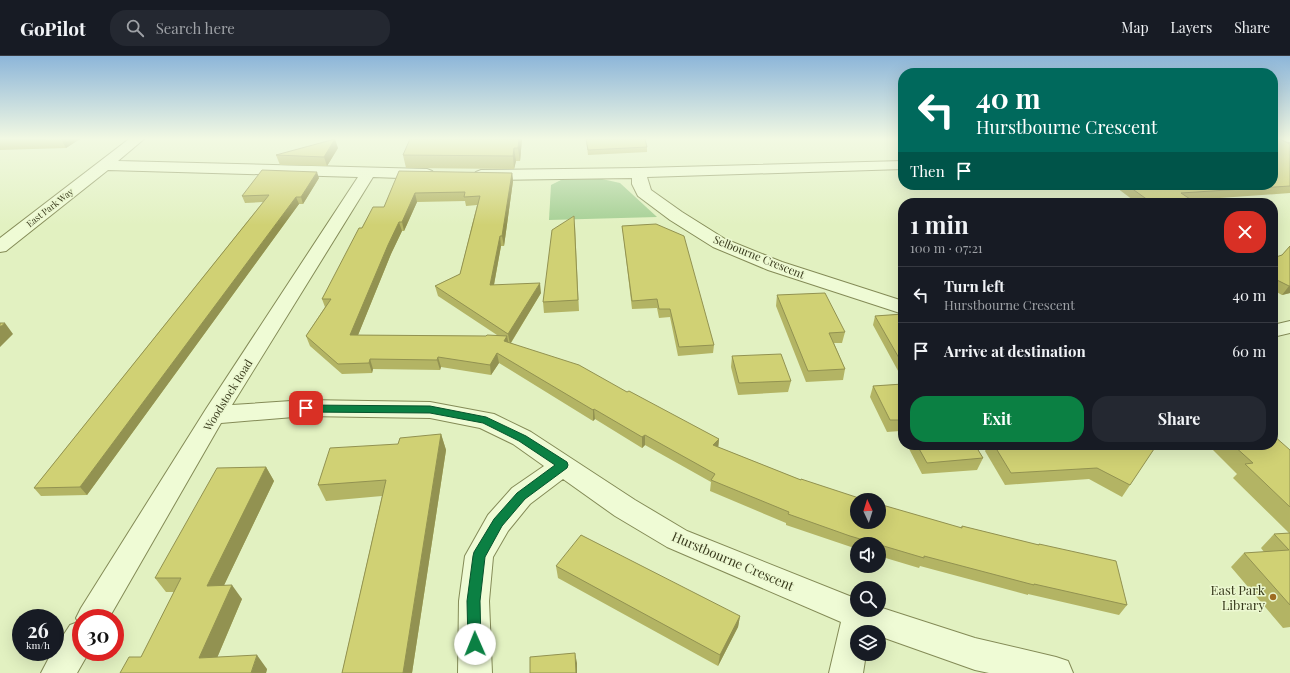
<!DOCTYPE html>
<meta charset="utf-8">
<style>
:root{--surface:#171b24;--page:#242831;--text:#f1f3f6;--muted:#9ea1a6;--line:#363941;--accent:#0b8043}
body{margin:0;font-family:"Playfair Display",serif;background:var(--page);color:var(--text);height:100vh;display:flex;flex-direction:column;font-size:15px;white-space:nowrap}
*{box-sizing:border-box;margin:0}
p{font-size:13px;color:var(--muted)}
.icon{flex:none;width:22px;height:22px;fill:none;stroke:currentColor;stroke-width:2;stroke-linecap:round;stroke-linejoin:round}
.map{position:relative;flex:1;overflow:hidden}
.details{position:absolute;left:898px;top:142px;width:380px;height:252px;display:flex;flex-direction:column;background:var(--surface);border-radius:16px;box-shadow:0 4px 16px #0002}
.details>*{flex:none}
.guide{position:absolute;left:898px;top:12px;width:380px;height:122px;border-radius:16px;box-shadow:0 4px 16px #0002;background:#00695c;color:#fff;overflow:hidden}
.needle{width:26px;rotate:356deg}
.fabs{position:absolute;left:850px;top:437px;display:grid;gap:8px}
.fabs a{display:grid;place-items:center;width:36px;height:36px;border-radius:50%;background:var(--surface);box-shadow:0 4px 16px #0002;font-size:20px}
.speed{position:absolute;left:12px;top:553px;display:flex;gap:8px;font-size:20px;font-weight:700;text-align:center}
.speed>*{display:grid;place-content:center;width:52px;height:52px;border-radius:50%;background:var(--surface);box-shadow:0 4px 16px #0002;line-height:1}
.speed small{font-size:10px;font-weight:400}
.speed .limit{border:6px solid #d22;background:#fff;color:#111}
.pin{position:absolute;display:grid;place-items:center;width:34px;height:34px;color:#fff;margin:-17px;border-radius:8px;box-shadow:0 2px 6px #0006}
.me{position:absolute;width:44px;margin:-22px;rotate:359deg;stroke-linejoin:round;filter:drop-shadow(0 0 3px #0008)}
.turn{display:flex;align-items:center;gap:14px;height:84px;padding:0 12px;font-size:18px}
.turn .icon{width:52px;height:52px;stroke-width:2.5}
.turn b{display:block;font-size:28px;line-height:34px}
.then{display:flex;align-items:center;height:38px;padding:0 12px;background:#0003;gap:8px;font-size:15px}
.round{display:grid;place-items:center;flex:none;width:42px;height:42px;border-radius:16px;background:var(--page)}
.head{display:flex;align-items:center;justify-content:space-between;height:68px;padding:0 12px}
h1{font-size:24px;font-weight:700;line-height:30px}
.primary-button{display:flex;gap:8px;margin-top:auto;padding:8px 12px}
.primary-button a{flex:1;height:46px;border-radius:16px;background:var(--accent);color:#fff;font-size:16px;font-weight:700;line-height:46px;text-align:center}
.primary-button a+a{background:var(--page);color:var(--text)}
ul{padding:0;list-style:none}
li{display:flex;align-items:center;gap:12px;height:56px;padding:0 12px;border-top:1px solid var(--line)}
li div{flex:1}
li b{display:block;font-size:15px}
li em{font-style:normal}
header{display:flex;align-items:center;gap:24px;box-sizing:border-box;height:56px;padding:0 20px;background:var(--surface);border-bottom:1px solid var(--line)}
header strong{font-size:19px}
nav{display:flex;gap:22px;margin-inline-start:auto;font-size:14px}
.search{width:280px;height:36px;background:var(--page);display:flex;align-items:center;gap:10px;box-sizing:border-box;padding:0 14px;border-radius:16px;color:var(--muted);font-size:15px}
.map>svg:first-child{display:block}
.green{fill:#a5cf94}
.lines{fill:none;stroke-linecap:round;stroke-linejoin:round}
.minor-casing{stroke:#848b57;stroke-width:2}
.minor{fill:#effbd5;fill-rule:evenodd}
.wall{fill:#b3b464;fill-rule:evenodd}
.shaded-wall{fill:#929251}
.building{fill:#d0d174;stroke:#929251}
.route{fill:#0b8043;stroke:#07532c}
.poi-dot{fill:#9e6c23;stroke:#ecf8d1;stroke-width:1.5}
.labels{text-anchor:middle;stroke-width:3;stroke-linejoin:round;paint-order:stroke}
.far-street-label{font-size:9px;fill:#383a1c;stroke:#ecf8d1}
.street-label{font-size:11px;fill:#383a1c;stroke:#ecf8d1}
.near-street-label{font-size:13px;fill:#383a1c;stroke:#ecf8d1}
.near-poi-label{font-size:13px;fill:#383a1c;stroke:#ecf8d1;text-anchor:end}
</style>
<header>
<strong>GoPilot</strong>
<div class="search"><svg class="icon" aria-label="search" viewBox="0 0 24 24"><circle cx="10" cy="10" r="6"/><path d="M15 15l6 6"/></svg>Search here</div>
<nav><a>Map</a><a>Layers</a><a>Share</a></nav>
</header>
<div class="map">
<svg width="1290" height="617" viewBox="0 0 1290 617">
<rect width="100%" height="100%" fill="#e2f1c1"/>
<path class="green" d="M 602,123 L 620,127 L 657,161 L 549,164 L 551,129 L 561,124 Z"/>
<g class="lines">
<g class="minor-casing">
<path id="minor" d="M 129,83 L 144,83 L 118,105 L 427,113 L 432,115 L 435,118 L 432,121 L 427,123 L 373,121 L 232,349 L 306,344 L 430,346 L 494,358 L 531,376 L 635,444 L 687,475 L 857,543 L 857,554 L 879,554 L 879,551 L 975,582 L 1056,601 L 1068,605 L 1073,617 L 989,617 L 975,614 L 879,580 L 879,576 L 857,576 L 857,598 L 866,598 L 863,617 L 829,617 L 841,566 L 667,491 L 615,460 L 563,423 L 530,448 L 508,475 L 493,501 L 489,545 L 492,617 L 458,617 L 459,545 L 465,500 L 488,459 L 512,432 L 544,410 L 513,388 L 480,372 L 430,362 L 306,360 L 221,367 L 109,562 L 81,562 L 81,596 L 89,596 L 77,617 L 41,617 L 52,596 L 55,596 L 55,592 L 70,569 L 78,566 L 76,562 L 81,552 L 206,353 L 358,121 L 108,114 L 6,195 L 0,196 L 0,182 Z
M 1273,83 L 1290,83 L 1290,86 L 1273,88 Z
M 903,105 L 903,113 L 647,121 L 651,134 L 682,156 L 725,183 L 782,206 L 903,245 L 903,258 L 768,214 L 713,191 L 670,164 L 638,140 L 632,128 L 632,122 L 481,124 L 476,122 L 473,119 L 476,116 L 481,114 L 639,112 Z
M 1290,265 L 1290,277 L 1273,281 L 1273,269 Z"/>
</g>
<use href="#minor" class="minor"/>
</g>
<path class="wall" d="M 0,83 L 80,83 L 66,92 L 0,94 Z
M 522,83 L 520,105 L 516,105 L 514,113 L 406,112 L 403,99 Z
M 586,83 L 647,91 L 647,96 L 588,99 Z
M 1290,88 L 1290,137 L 1192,144 L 1196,147 L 1137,147 L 1113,129 L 1273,129 Z
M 338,92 L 327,110 L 280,109 L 276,99 Z
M 399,115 L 512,117 L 513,125 L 504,190 L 501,190 L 494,229 L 541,237 L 511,287 L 627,336 L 719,383 L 718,391 L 801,424 L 865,444 L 961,472 L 962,470 L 1038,489 L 1039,488 L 1127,549 L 1119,559 L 1028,538 L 1028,539 L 920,510 L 919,512 L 879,500 L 879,488 L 857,488 L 857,493 L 786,469 L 786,467 L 710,435 L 711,426 L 645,389 L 642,392 L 595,363 L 593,365 L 499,307 L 491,319 L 441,311 L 440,314 L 373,313 L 372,317 L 342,318 L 310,290 L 306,280 L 325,251 L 322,243 L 362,172 L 384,151 ZM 465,145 L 466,150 L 477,149 L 460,218 L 435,230 L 438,240 L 497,279 L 486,280 L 358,279 L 391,198 L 402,175 L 404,175 L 417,146 Z
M 319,122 L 303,148 L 299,148 L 87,439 L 41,440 L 34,432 L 263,146 L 245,147 L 242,140 Z
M 575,170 L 579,255 L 544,257 L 543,246 Z
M 622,170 L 714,289 L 713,297 L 678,300 L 670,261 L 659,262 L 657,252 L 632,253 L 623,177 Z
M 1290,190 L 1290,237 L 1282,239 L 1273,234 L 1273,202 L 1282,199 Z
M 777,239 L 845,276 L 842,287 L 834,287 L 845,313 L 843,324 L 806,326 L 776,250 Z
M 903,258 L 903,324 L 873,269 L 875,260 Z
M 732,300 L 791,325 L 788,336 L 738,339 L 731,311 Z
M 903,328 L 903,381 L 900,375 L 887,376 L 870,341 L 873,330 Z
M 441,378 L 446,394 L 412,617 L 342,617 L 382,440 L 326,445 L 318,429 L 398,388 Z
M 907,389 L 975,389 L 983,402 L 977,414 L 922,418 Z
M 988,389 L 1145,389 L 1130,429 L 1122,441 L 1089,423 L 1005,429 L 985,395 Z
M 1208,389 L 1273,389 L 1290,394 L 1290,571 L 1283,572 L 1231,511 L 1244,497 L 1264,496 L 1261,492 L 1274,478 L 1289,477 L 1233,422 L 1237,418 Z
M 266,411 L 274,425 L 224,529 L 242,543 L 217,602 L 267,613 L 266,617 L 120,617 L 141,601 L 174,536 L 166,536 L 155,522 Z
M 556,510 L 740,560 L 738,571 L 718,610 L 558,522 Z"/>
<path class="shaded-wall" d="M 61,83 L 80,83 L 66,92 Z
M 335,83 L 338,92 L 327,110 L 324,101 Z
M 519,83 L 522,83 L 520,105 L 518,92 Z
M 514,92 L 516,105 L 514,113 L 513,100 Z
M 317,116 L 319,122 L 303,148 L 301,141 Z
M 512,117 L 513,125 L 504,190 L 502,180 Z
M 415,137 L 417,146 L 404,175 L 402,166 Z
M 296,141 L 299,148 L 87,439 L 80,431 Z
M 399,166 L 402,175 L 391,198 L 354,289 L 350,279 L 388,189 Z
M 500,180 L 501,190 L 492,239 L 490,229 Z
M 540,227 L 541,237 L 510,288 L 508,278 Z
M 1289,230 L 1290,230 L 1290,237 L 1282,239 Z
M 5,267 L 13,278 L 0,291 L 0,271 Z
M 507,280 L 509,290 L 504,285 Z
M 497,297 L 499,307 L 491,319 L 490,309 Z
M 438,301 L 441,311 L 440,314 L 437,304 Z
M 370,303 L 373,313 L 372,317 L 369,307 Z
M 594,353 L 595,363 L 593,365 L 593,354 Z
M 441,378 L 446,394 L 412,617 L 403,617 Z
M 645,379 L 645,389 L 642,392 L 642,381 Z
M 719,383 L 718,394 L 713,389 Z
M 266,411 L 274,425 L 217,544 L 207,530 Z
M 232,529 L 242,543 L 211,616 L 199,602 Z
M 740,560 L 738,571 L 718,610 L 720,599 Z
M 575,597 L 577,607 L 577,617 L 576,617 Z
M 257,599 L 267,613 L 266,617 L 251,617 Z"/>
<path class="building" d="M 0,83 L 46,83 L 0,84 Z
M 335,83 L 324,101 L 276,99 Z
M 410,83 L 519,83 L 518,92 L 514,92 L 513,100 L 403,99 Z
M 586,83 L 645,83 L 647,91 L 588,94 Z
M 1273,83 L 1280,83 L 1290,88 L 1290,130 L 1181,137 L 1196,147 L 1152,147 L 1127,129 L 1273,129 Z
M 262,114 L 317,116 L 301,141 L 296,141 L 80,431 L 34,432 L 269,139 L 242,140 Z
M 399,115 L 512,117 L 502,180 L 500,180 L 490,229 L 540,227 L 508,278 L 435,230 L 460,218 L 480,140 L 464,141 L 465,136 L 415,137 L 402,166 L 399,166 L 388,189 L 350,279 L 486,280 L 487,279 L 507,280 L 504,285 L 579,309 L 627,336 L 629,335 L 719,383 L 713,389 L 801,424 L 801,423 L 865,444 L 857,444 L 857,466 L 879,466 L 879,448 L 962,472 L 962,470 L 1039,489 L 1039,488 L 1116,505 L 1127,549 L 1034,528 L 1034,529 L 924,500 L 924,502 L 850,480 L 788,458 L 789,456 L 711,424 L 715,418 L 645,379 L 642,381 L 594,353 L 593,354 L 497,297 L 490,309 L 438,301 L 437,304 L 370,303 L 369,307 L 338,308 L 306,280 L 331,243 L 322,243 L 359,172 L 362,172 L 373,151 L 384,151 Z
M 574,160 L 578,244 L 543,246 L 552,174 Z
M 656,168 L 684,180 L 714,289 L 679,291 L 670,253 L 659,253 L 657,243 L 632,245 L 622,170 Z
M 1290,190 L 1290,230 L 1289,230 L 1273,222 L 1273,202 L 1282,199 Z
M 825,237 L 845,276 L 829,277 L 845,313 L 808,315 L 777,239 Z
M 903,258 L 903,309 L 875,260 Z
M 0,267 L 5,267 L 0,271 Z
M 781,298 L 791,325 L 739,327 L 732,300 Z
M 903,328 L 903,364 L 890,364 L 873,330 Z
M 441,378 L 403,617 L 342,617 L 386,424 L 318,429 L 330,392 L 398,388 L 400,382 Z
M 1273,379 L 1290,394 L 1290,451 L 1245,408 L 1253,407 L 1233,389 L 1273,389 Z
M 917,389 L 975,389 L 983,402 L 927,407 Z
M 994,389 L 1145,389 L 1154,393 L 1130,429 L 1097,412 L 1011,417 Z
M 266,411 L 207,530 L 232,529 L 199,602 L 257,599 L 251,617 L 120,617 L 129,601 L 141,601 L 181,522 L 155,522 L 217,412 Z
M 1290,477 L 1290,549 L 1244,497 L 1289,494 L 1274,478 Z
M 581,479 L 740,560 L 720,599 L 556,510 Z
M 575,597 L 576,617 L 530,617 L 530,601 Z"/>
<linearGradient id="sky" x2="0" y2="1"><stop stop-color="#8db6d9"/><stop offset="0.49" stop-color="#f2f9e3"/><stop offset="1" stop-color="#f2f9e3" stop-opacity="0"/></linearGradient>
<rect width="1290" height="169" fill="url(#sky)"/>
<path class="route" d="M 306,349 L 430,350 L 486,361 L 526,380 L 567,406 L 568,409 L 567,412 L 525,443 L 502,470 L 485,501 L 480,545 L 481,588 L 479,593 L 475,594 L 470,593 L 468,588 L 467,545 L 473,500 L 474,496 L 494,463 L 517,437 L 555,409 L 519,385 L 483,367 L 430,357 L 306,356 L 302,352 Z"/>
<circle class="poi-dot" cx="1273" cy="541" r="4"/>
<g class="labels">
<g class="far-street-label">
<text transform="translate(50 152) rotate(-38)" y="3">East Park Way</text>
</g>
<g class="street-label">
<text transform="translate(759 201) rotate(22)" y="4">Selbourne Crescent</text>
<text transform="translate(228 339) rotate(-58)" y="4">Woodstock Road</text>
</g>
<g class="near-street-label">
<text transform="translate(733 505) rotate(23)" y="5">Hurstbourne Crescent</text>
</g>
<g class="near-poi-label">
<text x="1265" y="539">East Park<tspan x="1265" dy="15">Library</tspan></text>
</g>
</g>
</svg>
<div class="fabs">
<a><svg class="needle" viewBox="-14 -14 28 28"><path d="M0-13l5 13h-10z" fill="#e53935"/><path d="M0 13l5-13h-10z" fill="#9ea1a6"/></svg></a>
<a><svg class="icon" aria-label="sound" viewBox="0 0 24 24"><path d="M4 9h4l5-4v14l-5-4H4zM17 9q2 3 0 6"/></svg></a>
<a><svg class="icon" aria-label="search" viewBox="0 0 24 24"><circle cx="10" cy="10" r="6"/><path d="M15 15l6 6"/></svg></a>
<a><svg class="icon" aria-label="layers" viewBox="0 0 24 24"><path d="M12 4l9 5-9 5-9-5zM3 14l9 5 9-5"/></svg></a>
</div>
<div class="speed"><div>26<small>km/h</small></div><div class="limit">30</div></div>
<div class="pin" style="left:306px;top:352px;background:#d93025"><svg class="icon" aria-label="arrive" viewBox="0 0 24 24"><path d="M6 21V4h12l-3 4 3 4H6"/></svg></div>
<svg class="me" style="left:475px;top:588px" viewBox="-20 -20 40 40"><circle r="19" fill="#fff"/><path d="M0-13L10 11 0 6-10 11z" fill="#0b8043"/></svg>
<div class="guide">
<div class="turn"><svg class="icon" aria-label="left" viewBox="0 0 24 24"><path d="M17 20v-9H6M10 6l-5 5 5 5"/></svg><div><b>40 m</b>Hurstbourne Crescent</div></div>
<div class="then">Then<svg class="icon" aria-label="arrive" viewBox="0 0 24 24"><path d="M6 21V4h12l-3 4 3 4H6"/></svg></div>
</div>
<section class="details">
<div class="head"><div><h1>1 min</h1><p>100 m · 07:21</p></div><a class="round" style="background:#d93025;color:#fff"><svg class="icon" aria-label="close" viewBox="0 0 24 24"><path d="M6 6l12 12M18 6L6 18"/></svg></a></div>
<ul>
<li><svg class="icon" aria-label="left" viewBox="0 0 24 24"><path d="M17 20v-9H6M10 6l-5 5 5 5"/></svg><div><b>Turn left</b><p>Hurstbourne Crescent</p></div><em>40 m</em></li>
<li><svg class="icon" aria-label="arrive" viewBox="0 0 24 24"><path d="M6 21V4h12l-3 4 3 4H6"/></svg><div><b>Arrive at destination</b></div><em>60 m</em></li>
</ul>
<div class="primary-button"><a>Exit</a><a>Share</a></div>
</section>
</div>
